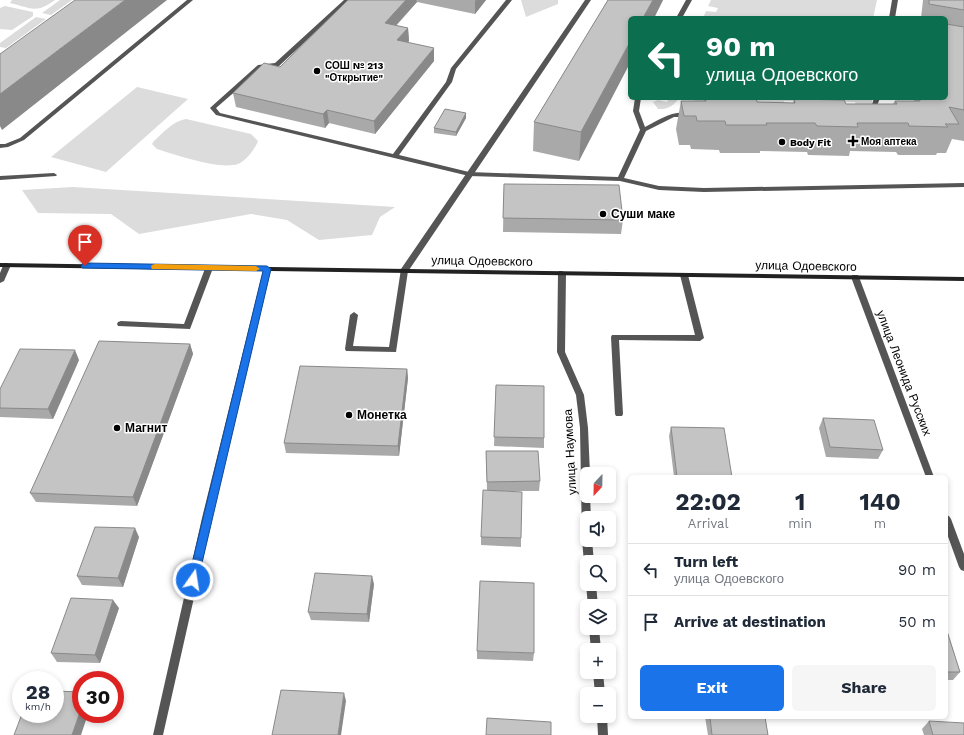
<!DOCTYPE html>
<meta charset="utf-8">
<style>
:root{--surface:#fff;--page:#f6f6f7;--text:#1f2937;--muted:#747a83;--line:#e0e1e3;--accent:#1a73e8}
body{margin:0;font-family:"Work Sans",sans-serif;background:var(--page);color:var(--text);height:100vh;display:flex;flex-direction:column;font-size:15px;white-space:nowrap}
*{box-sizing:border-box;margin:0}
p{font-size:13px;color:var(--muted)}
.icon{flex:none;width:22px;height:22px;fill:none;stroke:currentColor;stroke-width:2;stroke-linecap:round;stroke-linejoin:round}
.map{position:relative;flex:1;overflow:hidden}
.details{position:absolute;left:628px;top:475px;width:320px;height:244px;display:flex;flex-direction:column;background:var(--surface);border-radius:6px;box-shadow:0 2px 6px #0003}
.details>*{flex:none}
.guide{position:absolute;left:628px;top:16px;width:320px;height:84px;border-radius:6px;box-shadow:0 2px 6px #0003;background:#0b6e4f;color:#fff;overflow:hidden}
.needle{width:26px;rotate:202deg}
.fabs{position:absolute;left:580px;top:467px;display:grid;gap:8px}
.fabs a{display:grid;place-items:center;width:36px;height:36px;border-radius:6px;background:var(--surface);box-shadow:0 2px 6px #0003;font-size:20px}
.speed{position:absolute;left:12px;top:671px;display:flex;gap:8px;font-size:20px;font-weight:700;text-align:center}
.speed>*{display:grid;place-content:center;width:52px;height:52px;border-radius:50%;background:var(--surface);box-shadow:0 2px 6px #0003;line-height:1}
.speed small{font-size:10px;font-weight:400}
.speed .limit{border:6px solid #d22;background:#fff;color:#111}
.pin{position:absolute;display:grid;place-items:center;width:34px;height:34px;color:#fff;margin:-41px -17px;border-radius:50% 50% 50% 0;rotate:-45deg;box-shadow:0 0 4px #0007}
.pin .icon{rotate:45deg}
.me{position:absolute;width:44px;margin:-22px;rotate:13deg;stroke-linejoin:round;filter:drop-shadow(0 0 3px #0008)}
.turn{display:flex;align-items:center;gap:14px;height:84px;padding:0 12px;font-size:18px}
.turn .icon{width:52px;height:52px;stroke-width:2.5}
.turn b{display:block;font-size:28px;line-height:34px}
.eta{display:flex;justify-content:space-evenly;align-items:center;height:68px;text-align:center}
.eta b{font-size:24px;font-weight:700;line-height:28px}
.action{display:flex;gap:8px;margin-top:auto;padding:8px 12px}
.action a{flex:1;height:46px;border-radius:6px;background:var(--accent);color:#fff;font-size:16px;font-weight:700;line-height:46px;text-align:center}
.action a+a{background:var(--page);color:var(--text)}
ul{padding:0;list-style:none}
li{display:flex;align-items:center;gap:12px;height:52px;padding:0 12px;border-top:1px solid var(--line)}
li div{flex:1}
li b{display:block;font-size:15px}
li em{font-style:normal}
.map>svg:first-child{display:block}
.green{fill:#dcdcdc}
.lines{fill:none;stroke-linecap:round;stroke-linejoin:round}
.lane{fill:#555;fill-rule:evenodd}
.street{fill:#555;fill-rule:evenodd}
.secondary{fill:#222;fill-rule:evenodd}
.wall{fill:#a9a9a9}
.shaded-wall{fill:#898989}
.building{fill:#c4c4c4;stroke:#898989}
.route{fill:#1a73e8;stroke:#114b97}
.slow{fill:#f59e0b}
.poi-dot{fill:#000;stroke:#fff;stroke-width:1.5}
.labels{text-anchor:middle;stroke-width:3;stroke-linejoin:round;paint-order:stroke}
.far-poi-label{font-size:10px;font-weight:bold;fill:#000;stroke:#fff;text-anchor:start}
.poi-label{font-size:12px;font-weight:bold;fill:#000;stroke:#fff;text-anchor:start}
.street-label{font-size:12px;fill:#000;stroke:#fff}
</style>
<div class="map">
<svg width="964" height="735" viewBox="0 0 964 735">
<rect width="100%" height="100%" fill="#fff"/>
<path class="green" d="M 12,0 L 55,0 C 36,14 31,8 10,3 Z
M 60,0 L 72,0 L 51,15 L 42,13 Z
M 521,0 L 558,0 L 558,4 L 526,17 Z
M 711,0 L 877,0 L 873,18 L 703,18 L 706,11 L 716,12 L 718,8 L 708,6 Z
M 5,6 L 33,12 L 33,16 L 12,30 L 0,29 L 0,8 Z
M 36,17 L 46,19 L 6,48 L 0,47 L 0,43 Z
M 137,87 L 188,99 L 106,172 L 51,157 Z
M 669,98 L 679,98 C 674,106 666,110 658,109 L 653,102 L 658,100 L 667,102 Z
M 695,98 L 872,98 L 872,104 L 868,107 L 857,109 L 855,102 L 784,101 L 786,107 L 777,107 L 774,102 L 706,101 L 699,107 L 694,100 Z
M 186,119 L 251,134 L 258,141 C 255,149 246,161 238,164 C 218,170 177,155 157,149 L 152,144 L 154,141 C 164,132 173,121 186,119 Z
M 73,187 L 395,207 L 380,217 L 372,235 L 319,240 L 287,220 L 251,214 L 139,234 L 111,214 L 38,213 L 22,190 Z"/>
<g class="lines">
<path class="lane" d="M 187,0 L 193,0 L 24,140 L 8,147 L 0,148 L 0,144 L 5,144 L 20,138 Z
M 344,0 L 350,0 L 279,66 L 262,68 L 216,108 L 220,113 L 393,154 L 446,82 L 451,68 L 506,0 L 512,0 L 456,69 L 452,82 L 399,155 L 469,172 L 618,177 L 640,130 L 633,111 L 635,98 L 641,98 L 639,111 L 645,127 C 657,121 678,107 691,115 L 688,117 L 674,117 L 646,131 L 624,178 L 659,186 L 704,188 L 964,183 L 964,187 L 704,192 L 659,190 L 620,181 L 469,176 L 216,115 L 210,108 L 211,107 L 258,65 L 275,63 Z
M 686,0 L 692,0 L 682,18 L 676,18 Z
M 892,0 L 898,0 L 895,18 L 889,18 Z
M 874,98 L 880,98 C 876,108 877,112 865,111 L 865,109 L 871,108 Z
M 54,173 L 57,175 L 56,176 L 0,180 L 0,176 Z
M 206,266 L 209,266 L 213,268 L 190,329 L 118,326 L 117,324 L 118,322 L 121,321 L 184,324 Z
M 401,269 L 407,269 L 408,271 L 396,352 L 346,351 L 345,349 L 350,315 L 354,312 L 358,315 L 353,346 L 389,347 Z
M 681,273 L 687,273 L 688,275 L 704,338 L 700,341 L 619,340 L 623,414 L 622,416 L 616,416 L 615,414 L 611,337 L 612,335 L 695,335 L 680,275 Z"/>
<path class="street" d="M 585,0 L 591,0 L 407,273 L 401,273 L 400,271 L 401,269 Z
M 4,263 L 7,263 L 11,265 L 4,281 L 0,283 L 0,273 Z
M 264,267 L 267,267 L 271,269 L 212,518 L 163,735 L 153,735 L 202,518 Z
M 559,271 L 562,271 L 566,273 L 565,352 L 584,395 L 588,428 L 590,474 L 587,474 L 587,496 L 590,496 L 591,518 L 587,518 L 587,540 L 592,540 L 594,562 L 587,562 L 587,565 L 584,562 L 582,540 L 580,428 L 576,395 L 557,352 L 558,273 Z
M 852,275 L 858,275 L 859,277 L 934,477 L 926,477 L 851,277 Z
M 946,515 L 949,516 L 951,519 L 964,554 L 964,571 L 961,570 L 959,567 L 946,531 Z
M 587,582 L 587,584 L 596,584 L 598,606 L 588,606 L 586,584 Z
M 589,628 L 599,628 L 601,650 L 591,650 Z
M 593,672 L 603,672 L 605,694 L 595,694 Z
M 597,716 L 607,716 L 608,735 L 598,735 Z"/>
<path class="secondary" d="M 0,263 L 964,277 L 964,281 L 0,267 Z"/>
</g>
<path class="wall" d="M 348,0 L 486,0 L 475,14 L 417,2 L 396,26 L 408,28 L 409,41 L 408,42 L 434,61 L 375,134 L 329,123 L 325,128 L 236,107 L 233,93 L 280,67 Z
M 608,0 L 663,0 L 654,18 L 630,18 L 579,161 L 533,151 L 534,122 Z
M 923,0 L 964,0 L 964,141 L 952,139 L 946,153 L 937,153 L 936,155 L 898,155 L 896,152 L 850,151 L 849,156 L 808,155 L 807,152 L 760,151 L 760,153 L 720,153 L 719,150 L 691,149 L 690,145 L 679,145 L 676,129 L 681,101 L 704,101 L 705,98 L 757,102 L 793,103 L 794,99 L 846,104 L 893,104 L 895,101 L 914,101 L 914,98 L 946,98 L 946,18 L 921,18 Z
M 466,113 L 466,118 L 456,136 L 434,133 L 434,128 Z
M 504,184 L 623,220 L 621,234 L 503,232 Z
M 190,344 L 193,354 L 137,506 L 36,502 L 30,493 Z
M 79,360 L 53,419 L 0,417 L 0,389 Z
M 407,369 L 408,378 L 399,456 L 286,453 L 284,443 Z
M 496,385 L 544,438 L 544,448 L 494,446 Z
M 823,418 L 883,450 L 878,459 L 826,457 L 819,428 Z
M 671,427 L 732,477 L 674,477 L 669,436 Z
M 486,451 L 540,481 L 539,491 L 500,491 L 521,538 L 521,547 L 481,545 L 481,537 L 487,490 Z
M 139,537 L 123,587 L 82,585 L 77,576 Z
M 374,584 L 369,622 L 311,620 L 308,612 Z
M 119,608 L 100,663 L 57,662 L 51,653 Z
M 946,628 L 960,672 L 953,680 L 946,680 Z
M 477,651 L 534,653 L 533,661 L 477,659 Z
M 705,717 L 765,717 L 768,735 L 708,735 Z
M 929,721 L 964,735 L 924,735 L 922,729 Z"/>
<path class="shaded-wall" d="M 125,0 L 167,0 L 2,130 L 0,126 L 0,94 Z
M 406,0 L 416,0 L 417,2 L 386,36 L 385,23 Z
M 476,0 L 486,0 L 475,14 L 475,1 Z
M 653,0 L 663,0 L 654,18 L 643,18 Z
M 408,28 L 409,41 L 398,53 L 397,40 Z
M 630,42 L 630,63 L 579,161 L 581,132 Z
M 434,48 L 434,61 L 375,134 L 374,121 Z
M 327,110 L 329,123 L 325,128 L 323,114 Z
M 466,113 L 466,118 L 456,136 L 456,132 Z
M 190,344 L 193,354 L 137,506 L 133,497 Z
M 75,350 L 79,360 L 53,419 L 48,409 Z
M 407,369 L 408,378 L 399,456 L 398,446 Z
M 135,528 L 139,537 L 123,587 L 118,578 Z
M 372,576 L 374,584 L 369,622 L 367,614 Z
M 113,600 L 119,608 L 100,663 L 95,655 Z
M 344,693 L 346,701 L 341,735 L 338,735 Z
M 81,709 L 81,714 L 88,714 L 81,735 L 72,735 Z"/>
<path class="building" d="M 75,0 L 125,0 L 0,94 L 0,54 Z
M 348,0 L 406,0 L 385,23 L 408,28 L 397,40 L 434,48 L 374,121 L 327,110 L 323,114 L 233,93 L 264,63 L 280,67 Z
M 608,0 L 653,0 L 643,18 L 630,18 L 630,42 L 581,132 L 534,122 Z
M 929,0 L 964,0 L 964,10 L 929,4 Z
M 946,24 L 964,27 L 964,110 L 949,107 L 959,124 L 945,124 L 948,127 L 909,126 L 908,123 L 857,123 L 858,127 L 817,126 L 815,123 L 766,123 L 767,125 L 726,125 L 725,121 L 697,121 L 696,116 L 684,116 L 681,101 L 706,101 L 705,98 L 756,98 L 757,102 L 795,103 L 794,99 L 844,100 L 846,104 L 897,104 L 895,101 L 920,101 L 920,98 L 946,98 Z
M 445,109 L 466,113 L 456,132 L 434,128 Z
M 504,184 L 619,185 L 623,220 L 503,218 Z
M 99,341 L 190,344 L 133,497 L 30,493 Z
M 20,349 L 75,350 L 48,409 L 0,408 L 0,389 Z
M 300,366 L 407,369 L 398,446 L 284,443 Z
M 496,385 L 544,386 L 544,438 L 494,437 Z
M 823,418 L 874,420 L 883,450 L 830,447 Z
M 671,427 L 724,428 L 732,477 L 677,477 Z
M 486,451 L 538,451 L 540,481 L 487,482 Z
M 483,490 L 522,492 L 521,538 L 481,537 Z
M 95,527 L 135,528 L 118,578 L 77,576 Z
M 315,573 L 372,576 L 367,614 L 308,612 Z
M 480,581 L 534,583 L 534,653 L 477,651 Z
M 71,598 L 113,600 L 95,655 L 51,653 Z
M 946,628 L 960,672 L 946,672 Z
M 281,690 L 344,693 L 338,735 L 272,735 Z
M 55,691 L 81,692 L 81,709 L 72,735 L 14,735 L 22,714 L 55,714 Z
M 710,717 L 765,717 L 768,735 L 712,735 Z
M 487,718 L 551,722 L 551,735 L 486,735 Z
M 929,721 L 964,723 L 964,735 L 933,735 Z"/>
<path class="route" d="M 85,263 L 267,266 L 271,269 L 198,580 L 197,583 L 193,585 L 189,583 L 188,580 L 263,271 L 82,268 L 81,266 L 82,264 Z"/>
<path class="slow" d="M 155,264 L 256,266 L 260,269 L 256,271 L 152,269 L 151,267 L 152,265 Z"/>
<g class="poi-dot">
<circle cx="317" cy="71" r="4"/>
<path d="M851 135h4v4h4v4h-4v4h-4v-4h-4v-4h4z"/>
<circle cx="782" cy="142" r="4"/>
<circle cx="603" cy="214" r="4"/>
<circle cx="349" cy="415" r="4"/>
<circle cx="117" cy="428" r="4"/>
</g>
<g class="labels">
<g class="far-poi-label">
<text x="325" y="69">СОШ № 213<tspan x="325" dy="12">"Открытие"</tspan></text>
<text x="861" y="145">Моя аптека</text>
<text x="790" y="146">Body Fit</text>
</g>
<g class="poi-label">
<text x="611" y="218">Суши маке</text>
<text x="357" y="419">Монетка</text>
<text x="125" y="432">Магнит</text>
</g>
<g class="street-label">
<text transform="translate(482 261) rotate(1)" y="4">улица Одоевского</text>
<text transform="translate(806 266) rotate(1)" y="4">улица Одоевского</text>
<text transform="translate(904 373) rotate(69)" y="4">улица Леонида Русских</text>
<text transform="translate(570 452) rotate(-93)" y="4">улица Наумова</text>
</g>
</g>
</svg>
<div class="fabs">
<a><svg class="needle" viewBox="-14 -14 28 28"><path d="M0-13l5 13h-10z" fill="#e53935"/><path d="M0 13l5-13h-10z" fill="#747a83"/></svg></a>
<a><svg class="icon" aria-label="sound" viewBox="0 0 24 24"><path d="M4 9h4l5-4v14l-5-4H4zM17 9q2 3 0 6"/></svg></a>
<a><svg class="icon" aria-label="search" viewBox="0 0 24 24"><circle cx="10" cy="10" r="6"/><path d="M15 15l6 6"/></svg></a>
<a><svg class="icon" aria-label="layers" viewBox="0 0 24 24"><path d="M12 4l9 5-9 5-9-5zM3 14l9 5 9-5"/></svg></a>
<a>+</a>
<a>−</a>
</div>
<div class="speed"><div>28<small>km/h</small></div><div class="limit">30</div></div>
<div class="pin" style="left:85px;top:266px;background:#d93025"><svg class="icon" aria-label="arrive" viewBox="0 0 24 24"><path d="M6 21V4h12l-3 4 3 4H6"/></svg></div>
<svg class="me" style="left:193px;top:580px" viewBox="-20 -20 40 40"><circle r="17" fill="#1a73e8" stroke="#fff" stroke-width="3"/><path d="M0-11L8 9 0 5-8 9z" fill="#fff"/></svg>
<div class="guide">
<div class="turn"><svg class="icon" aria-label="left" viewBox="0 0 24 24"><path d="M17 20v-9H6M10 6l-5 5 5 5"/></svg><div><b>90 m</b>улица Одоевского</div></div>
</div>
<section class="details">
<div class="eta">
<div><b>22:02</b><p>Arrival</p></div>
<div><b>1</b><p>min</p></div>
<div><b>140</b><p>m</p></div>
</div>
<ul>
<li><svg class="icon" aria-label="left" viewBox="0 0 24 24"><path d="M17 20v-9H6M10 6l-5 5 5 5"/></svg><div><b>Turn left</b><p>улица Одоевского</p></div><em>90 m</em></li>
<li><svg class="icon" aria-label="arrive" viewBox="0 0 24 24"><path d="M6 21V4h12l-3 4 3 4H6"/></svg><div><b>Arrive at destination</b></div><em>50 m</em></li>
</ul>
<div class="action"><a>Exit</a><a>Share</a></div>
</section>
</div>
